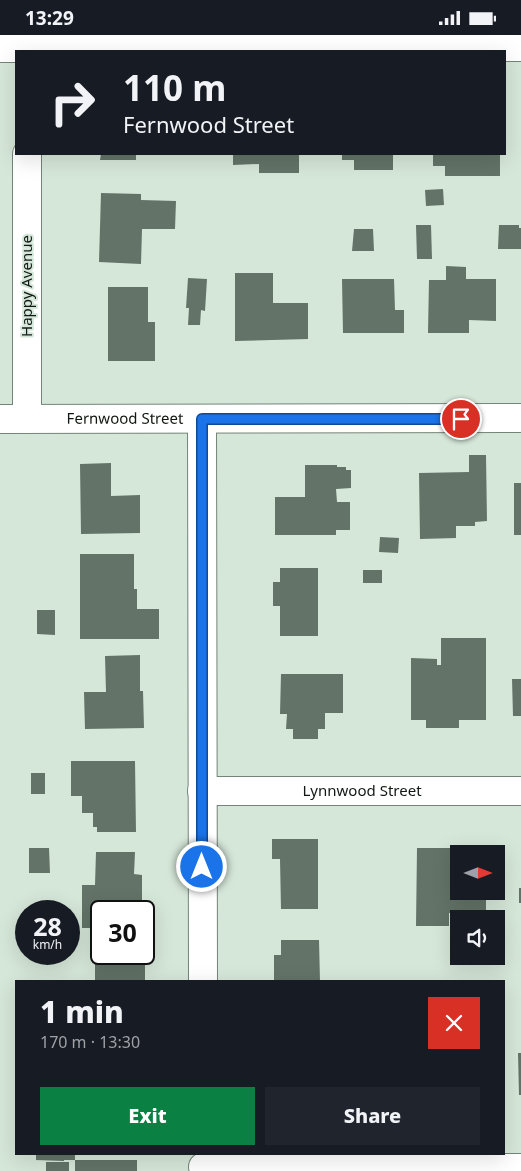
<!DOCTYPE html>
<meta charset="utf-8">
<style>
:root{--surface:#171b24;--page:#20242c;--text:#f1f3f6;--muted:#9ea1a6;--accent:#0b8043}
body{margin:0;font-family:"Noto Sans",sans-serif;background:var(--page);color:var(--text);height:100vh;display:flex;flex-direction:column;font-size:19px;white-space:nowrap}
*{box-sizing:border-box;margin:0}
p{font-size:16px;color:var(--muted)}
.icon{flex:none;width:28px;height:28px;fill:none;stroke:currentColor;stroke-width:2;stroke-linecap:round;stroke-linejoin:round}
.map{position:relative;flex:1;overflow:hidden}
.drawer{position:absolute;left:15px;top:945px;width:490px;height:175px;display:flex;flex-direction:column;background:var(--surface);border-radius:0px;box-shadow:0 5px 20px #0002}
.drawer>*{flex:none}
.top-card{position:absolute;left:15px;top:15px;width:491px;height:105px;border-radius:0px;box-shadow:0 5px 20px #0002;background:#171b24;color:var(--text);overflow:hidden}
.needle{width:32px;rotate:90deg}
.controls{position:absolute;left:450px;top:810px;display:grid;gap:10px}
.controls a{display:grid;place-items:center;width:55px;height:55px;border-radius:0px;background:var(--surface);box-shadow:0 5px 20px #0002;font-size:25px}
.speed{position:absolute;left:15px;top:865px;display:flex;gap:10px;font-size:25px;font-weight:700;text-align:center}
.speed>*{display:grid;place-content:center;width:65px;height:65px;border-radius:50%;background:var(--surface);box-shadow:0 5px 20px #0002;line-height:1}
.speed small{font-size:12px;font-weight:400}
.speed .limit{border:2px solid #111;border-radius:8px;background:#fff;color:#111}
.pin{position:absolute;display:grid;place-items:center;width:42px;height:42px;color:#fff;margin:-21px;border:2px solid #fff;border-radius:50%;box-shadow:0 1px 5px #0007}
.me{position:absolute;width:55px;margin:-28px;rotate:0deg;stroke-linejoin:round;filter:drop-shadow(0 0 4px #0008)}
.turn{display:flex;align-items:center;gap:18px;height:105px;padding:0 25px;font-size:22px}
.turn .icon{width:65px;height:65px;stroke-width:2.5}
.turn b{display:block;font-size:35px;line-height:42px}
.round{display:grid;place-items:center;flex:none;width:52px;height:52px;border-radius:0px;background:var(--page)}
.overview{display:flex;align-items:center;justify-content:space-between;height:85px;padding:0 25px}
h1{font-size:30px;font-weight:800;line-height:38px}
.button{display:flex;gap:10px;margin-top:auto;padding:10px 25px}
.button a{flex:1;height:58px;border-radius:0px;background:var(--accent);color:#fff;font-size:20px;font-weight:800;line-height:58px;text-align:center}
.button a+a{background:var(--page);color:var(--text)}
.status{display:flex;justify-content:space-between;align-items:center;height:35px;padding:0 25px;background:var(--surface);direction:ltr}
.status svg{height:14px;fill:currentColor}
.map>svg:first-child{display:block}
.building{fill:#637367}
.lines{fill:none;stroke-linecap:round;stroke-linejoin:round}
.minor-casing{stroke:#748478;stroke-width:30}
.tertiary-casing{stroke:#748478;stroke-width:30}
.minor{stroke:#fff;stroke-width:28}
.tertiary{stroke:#fff;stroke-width:28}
.route-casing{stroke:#114b97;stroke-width:12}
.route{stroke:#1a73e8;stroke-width:9}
.labels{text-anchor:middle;stroke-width:4;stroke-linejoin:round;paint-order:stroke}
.street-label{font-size:15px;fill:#111813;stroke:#d5e7d9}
</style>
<div class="status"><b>13:29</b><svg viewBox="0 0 49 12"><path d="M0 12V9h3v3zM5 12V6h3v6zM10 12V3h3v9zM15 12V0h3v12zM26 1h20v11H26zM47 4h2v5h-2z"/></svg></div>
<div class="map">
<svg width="521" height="1136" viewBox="0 0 521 1136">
<rect width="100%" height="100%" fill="#d5e7d9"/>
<path class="building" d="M 101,119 L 136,119 L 136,125 L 100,125 Z
M 233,119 L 299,119 L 299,138 L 259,138 L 259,129 L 233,130 Z
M 342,119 L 393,119 L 393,135 L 354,135 L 354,125 L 342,125 Z
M 433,119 L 500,119 L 500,141 L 445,141 L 445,131 L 433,131 Z
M 443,154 L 444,170 L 426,171 L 425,155 Z
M 101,158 L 141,159 L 141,165 L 176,166 L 175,194 L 142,194 L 141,229 L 99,227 Z
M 416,190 L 431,190 L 432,224 L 417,224 Z
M 499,190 L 519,190 L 519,193 L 521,193 L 521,214 L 498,214 Z
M 354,194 L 373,194 L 374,216 L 352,216 Z
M 446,231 L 466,232 L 466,244 L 496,244 L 496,286 L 469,285 L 469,298 L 428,298 L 429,245 L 446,245 Z
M 235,238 L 273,238 L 273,268 L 308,268 L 308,304 L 235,306 Z
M 188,243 L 207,244 L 205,276 L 201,275 L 200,290 L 188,290 L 189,273 L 186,273 Z
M 342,244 L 394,244 L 395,275 L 404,275 L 404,298 L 343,298 Z
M 108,252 L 148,252 L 148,287 L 155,287 L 155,326 L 108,326 Z
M 469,420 L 486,420 L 487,486 L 475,487 L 475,491 L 456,491 L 456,503 L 420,504 L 419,438 L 469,437 Z
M 111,428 L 111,461 L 140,460 L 140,498 L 81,499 L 80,429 Z
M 305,430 L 337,430 L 337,432 L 346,432 L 346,435 L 351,435 L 351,453 L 336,454 L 337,467 L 350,467 L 350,495 L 336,495 L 336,500 L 275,500 L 275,462 L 305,462 Z
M 514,448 L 521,448 L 521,500 L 514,500 Z
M 380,502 L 399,503 L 398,518 L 379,517 Z
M 80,519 L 134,519 L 134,554 L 137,554 L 137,574 L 159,574 L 159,604 L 80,604 Z
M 280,533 L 318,533 L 318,601 L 280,601 L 280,571 L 273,571 L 273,547 L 280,547 Z
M 363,535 L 382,535 L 382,548 L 363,548 Z
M 37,575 L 55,575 L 55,600 L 37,599 Z
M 441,603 L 486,603 L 486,685 L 459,685 L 459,693 L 426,693 L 426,685 L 411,685 L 411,623 L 437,624 L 437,630 L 441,630 Z
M 140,620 L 140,656 L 143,656 L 144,693 L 85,694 L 84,657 L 106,657 L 105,621 Z
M 281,639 L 343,639 L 343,678 L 325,678 L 325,694 L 318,694 L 318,704 L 293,704 L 293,694 L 286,694 L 287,679 L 280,679 Z
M 512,644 L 521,644 L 521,681 L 513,681 Z
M 71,726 L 135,726 L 136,797 L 97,797 L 97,792 L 93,792 L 93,778 L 82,778 L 82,761 L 71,761 Z
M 31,738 L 45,738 L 45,759 L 31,759 Z
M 272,804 L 318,804 L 318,874 L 281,874 L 280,824 L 272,824 Z
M 29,813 L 49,813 L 50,838 L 29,838 Z
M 417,813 L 471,813 L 471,819 L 459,819 L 459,856 L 486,856 L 486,878 L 449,878 L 449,891 L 416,891 Z
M 96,817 L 135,817 L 134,839 L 142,840 L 142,869 L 135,869 L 135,876 L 101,876 L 101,903 L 97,903 L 98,893 L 82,893 L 82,850 L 95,850 Z
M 519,853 L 521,853 L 521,868 L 519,868 Z
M 496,903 L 501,903 L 501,930 L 463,930 L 463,921 L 496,921 Z
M 281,905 L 319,905 L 320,946 L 274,946 L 274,920 L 281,920 Z
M 95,921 L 145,921 L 145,946 L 95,946 Z
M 518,1018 L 521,1018 L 521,1060 L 519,1060 Z
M 36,1119 L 75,1119 L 75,1125 L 64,1125 L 64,1126 L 36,1125 Z
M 75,1125 L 137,1125 L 137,1136 L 75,1136 Z
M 46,1127 L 69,1127 L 69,1136 L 46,1136 Z"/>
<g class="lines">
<g class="minor-casing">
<g id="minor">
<path d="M 27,119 L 27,384"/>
<path id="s1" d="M 0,384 L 521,383"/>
<path d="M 202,384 L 203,946"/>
<path id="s2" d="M 202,756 L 521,756"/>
<path d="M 203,1132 L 521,1133"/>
</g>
</g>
<g class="tertiary-casing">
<path id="tertiary" d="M 0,13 L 521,12"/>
</g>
<use href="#minor" class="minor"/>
<use href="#tertiary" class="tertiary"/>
</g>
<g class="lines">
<g class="route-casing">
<path id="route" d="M 202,832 L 202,384 L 461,384"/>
</g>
<use href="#route" class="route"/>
</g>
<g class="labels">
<g class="street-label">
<text transform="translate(27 251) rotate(-90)" y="5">Happy Avenue</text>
<text dy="5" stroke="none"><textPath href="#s1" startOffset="125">Fernwood Street</textPath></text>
<text dy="5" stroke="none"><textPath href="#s2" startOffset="160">Lynnwood Street</textPath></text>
</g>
</g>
</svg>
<div class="controls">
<a><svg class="needle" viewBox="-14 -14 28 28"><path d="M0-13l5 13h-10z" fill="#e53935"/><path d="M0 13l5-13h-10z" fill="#9ea1a6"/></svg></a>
<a><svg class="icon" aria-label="sound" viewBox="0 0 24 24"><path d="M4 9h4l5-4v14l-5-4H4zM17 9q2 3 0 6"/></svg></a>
</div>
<div class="speed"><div>28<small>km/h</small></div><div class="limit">30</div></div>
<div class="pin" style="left:461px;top:384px;background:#d93025"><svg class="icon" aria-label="arrive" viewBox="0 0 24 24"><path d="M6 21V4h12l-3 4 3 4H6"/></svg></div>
<svg class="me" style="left:202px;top:832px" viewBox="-20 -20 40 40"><circle r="17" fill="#1a73e8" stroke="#fff" stroke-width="3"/><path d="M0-11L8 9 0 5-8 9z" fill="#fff"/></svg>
<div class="top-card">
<div class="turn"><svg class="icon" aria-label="right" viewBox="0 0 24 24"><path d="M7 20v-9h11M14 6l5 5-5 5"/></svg><div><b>110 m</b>Fernwood Street</div></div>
</div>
<section class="drawer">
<div class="overview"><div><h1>1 min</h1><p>170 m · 13:30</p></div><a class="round" style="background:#d93025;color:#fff"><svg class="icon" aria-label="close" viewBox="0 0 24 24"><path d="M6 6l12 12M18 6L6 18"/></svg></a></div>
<div class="button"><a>Exit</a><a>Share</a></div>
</section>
</div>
